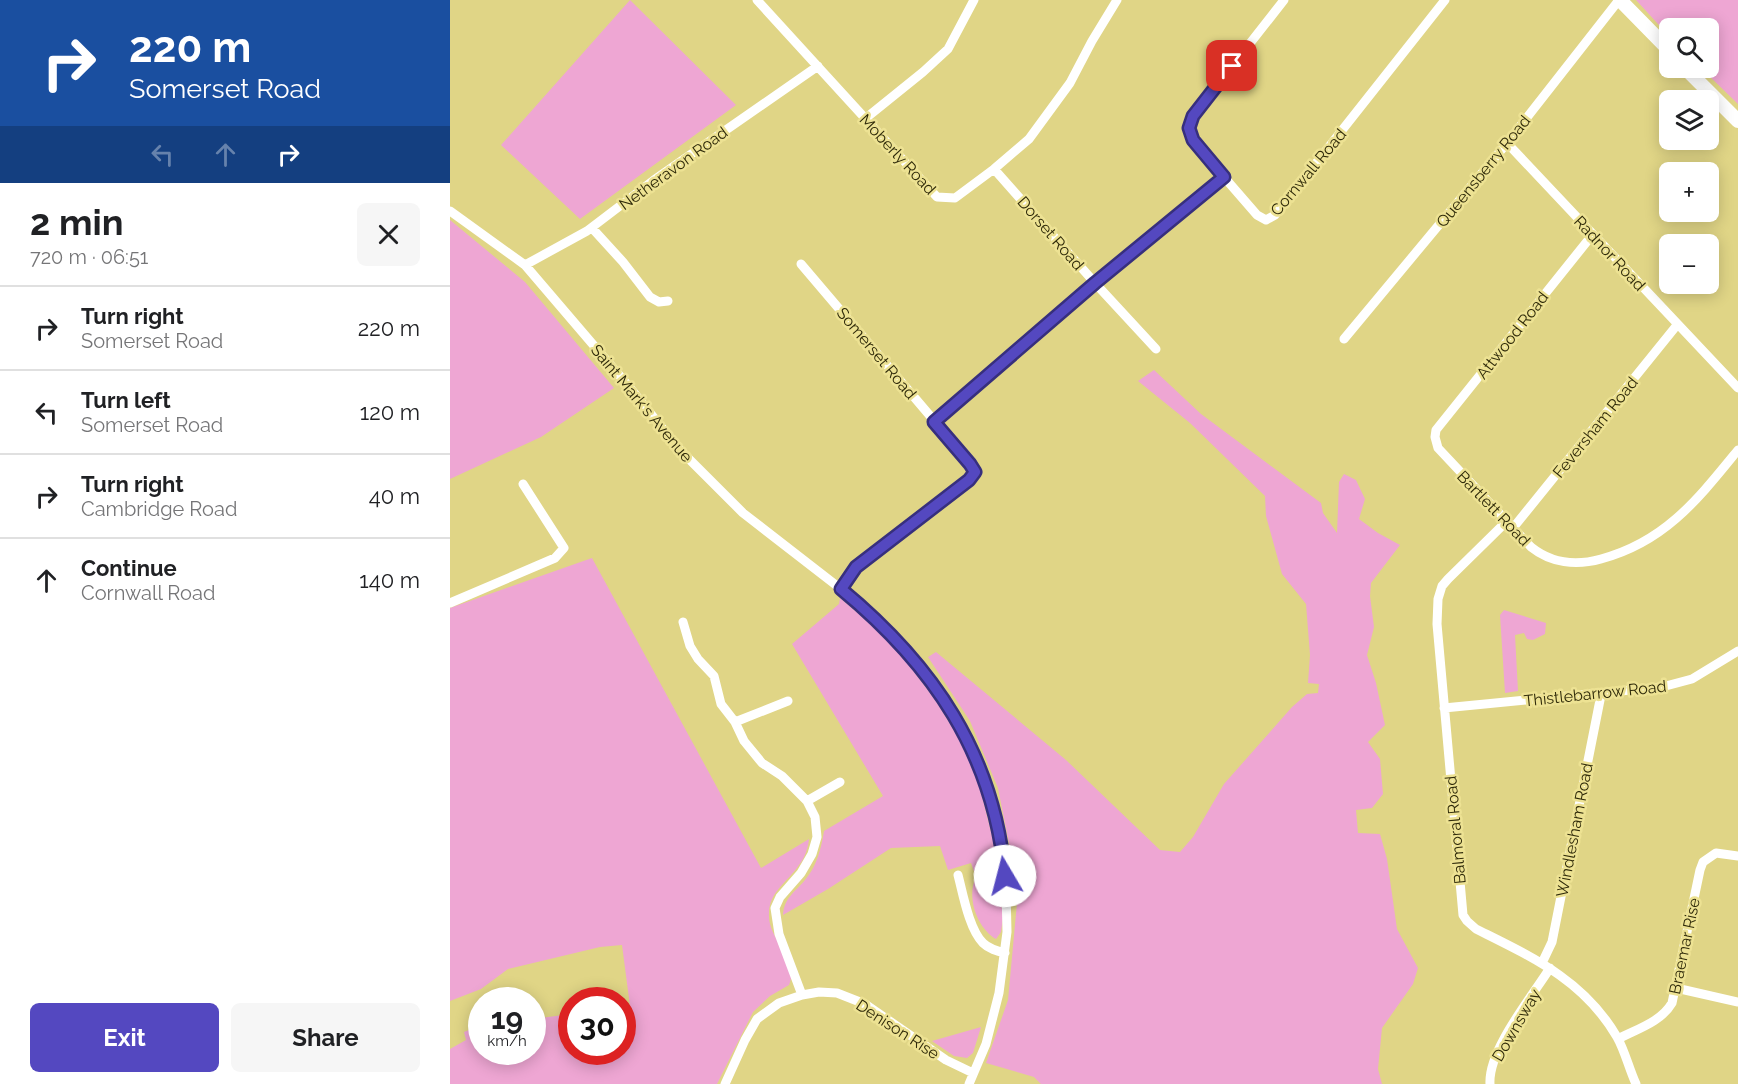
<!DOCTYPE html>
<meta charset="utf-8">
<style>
:root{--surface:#fff;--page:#f6f6f6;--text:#202124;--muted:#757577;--line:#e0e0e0;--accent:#5448c0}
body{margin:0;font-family:Raleway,sans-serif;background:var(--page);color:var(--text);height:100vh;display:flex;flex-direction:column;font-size:22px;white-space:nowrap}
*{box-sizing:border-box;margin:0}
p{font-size:20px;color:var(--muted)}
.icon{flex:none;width:33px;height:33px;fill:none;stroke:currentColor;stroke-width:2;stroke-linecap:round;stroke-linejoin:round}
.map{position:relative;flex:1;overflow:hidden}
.panel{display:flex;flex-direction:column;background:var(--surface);width:450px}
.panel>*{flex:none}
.top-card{background:#1a4fa0;color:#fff;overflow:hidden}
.fabs{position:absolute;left:1209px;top:18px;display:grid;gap:12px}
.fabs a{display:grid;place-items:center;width:60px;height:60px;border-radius:9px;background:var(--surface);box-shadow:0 3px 15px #0003;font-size:30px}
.speed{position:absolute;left:18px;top:987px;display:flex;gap:12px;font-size:30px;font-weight:700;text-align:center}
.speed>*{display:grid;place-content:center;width:78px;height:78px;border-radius:50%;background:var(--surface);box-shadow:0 3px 15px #0003;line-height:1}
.speed small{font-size:15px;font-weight:400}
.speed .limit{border:9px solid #d22;background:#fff;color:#111}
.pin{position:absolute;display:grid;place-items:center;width:51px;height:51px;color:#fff;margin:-26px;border-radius:12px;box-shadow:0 3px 9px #0006}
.me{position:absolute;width:66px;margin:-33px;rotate:352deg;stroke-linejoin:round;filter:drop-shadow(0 0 4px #0008)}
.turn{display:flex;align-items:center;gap:21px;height:126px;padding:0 30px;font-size:27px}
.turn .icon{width:78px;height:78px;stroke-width:2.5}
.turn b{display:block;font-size:42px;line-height:51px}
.lanes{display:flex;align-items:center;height:57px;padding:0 30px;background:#0003;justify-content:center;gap:30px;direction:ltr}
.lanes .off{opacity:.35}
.round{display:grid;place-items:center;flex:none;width:63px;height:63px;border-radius:9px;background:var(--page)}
.headline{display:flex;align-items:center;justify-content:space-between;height:102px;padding:0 30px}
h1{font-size:36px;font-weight:700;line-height:45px}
.cta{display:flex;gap:12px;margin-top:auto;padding:12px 30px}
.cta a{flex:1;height:69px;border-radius:9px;background:var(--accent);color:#fff;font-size:24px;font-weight:700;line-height:69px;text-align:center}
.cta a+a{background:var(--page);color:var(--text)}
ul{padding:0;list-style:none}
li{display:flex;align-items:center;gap:18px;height:84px;padding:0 30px;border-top:2px solid var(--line)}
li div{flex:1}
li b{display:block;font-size:22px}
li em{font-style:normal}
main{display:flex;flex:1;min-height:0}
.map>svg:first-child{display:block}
.green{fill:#eea6d3}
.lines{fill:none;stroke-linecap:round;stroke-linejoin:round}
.street{stroke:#fff;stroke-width:9}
.primary{stroke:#fff;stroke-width:14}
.route-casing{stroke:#372f7d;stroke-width:15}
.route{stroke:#5448c0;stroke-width:10}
.labels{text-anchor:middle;stroke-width:5;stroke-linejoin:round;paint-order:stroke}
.street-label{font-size:16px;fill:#2f2a09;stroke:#ede293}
</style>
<main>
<section class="panel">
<div class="top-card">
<div class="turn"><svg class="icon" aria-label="right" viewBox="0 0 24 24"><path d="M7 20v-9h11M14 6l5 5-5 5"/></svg><div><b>220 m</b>Somerset Road</div></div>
<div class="lanes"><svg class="icon off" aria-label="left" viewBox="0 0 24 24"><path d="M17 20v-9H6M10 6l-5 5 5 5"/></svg><svg class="icon off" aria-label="ahead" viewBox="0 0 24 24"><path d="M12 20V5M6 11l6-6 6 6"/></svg><svg class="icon" aria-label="right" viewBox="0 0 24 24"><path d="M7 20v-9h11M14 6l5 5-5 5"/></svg></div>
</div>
<div class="headline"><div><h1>2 min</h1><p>720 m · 06:51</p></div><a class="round"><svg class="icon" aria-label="close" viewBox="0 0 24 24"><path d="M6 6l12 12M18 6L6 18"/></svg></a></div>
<ul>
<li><svg class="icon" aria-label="right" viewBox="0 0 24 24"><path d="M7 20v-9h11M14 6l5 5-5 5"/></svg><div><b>Turn right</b><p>Somerset Road</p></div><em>220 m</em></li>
<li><svg class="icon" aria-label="left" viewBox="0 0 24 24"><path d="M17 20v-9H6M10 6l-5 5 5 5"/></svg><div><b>Turn left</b><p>Somerset Road</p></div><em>120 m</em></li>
<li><svg class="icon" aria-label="right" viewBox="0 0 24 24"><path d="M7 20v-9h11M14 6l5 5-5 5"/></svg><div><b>Turn right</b><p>Cambridge Road</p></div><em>40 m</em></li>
<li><svg class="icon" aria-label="ahead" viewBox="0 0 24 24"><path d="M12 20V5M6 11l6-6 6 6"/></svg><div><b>Continue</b><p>Cornwall Road</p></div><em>140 m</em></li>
</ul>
<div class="cta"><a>Exit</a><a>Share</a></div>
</section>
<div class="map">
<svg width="1288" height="1084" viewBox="0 0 1288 1084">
<rect width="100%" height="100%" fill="#e0d586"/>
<path class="green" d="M 180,0 L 286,105 L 130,219 L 51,145 Z
M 1186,0 L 1288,0 L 1288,104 L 1251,68 L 1258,68 L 1258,28 L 1220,28 L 1219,36 Z
M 0,220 L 75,282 L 164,388 L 91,437 L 0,479 Z
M 704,370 L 751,414 L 871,503 L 873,513 L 887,533 L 889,482 L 894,474 L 906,480 L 915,499 L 909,519 L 928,533 L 950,545 L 921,583 L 920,596 L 924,627 L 917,655 L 926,683 L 935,725 L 918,742 L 930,759 L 933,794 L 922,808 L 906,810 L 908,833 L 930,834 L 937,859 L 947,929 L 968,968 L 963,984 L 932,1028 L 928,1069 L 932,1084 L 591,1084 L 584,1077 L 536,1063 L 558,1000 L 567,903 L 566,879 L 548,788 L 520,721 L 478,657 L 486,652 L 616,760 L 710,850 L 730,852 L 743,837 L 774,784 L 842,707 L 857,694 L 868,693 L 869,684 L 858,683 L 860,655 L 856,604 L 832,574 L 816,516 L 815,496 L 740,423 L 688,381 Z
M 142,558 L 311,868 L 359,839 C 358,848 355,858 349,865 C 337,883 318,892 319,916 C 319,941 350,959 339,985 L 320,996 L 303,1012 L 267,1084 L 0,1084 L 0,1049 L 16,1040 L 14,1032 L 31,1025 L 32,1052 L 82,1052 L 83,1019 L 121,1014 L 122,1052 L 172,1052 L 173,1007 L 180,1006 L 172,945 L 150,947 L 58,969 L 31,989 L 0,1001 L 0,608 Z
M 390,598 L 441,641 L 486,701 L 513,745 L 530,788 L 545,848 L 553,918 L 551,932 L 546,939 C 527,928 516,897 526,877 L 521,863 L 498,870 L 490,846 L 441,848 L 378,889 L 333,915 C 334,898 345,892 355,880 C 367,866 371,849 374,831 L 433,796 L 342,644 L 389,604 Z
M 1054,610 L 1096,623 L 1095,634 L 1083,640 L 1077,639 L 1074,633 L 1065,635 L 1068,691 L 1055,693 L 1050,615 Z
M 531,1027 L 523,1053 L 517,1058 L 504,1056 L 482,1041 Z"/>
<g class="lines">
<path class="street" d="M 307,0 L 487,197 L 505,198 L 544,169 L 579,139 L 620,83 L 642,41 L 667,0
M 416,118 L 473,72 L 498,49 L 524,0
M 1057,143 L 1288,388
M 544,169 L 645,283 L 706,349
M 774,177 L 743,140 L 739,128 L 743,116 L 834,0
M 0,211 L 75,265 L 181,389 L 229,449 L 293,513 L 391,589 L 433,625 L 469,665 L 495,701 L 512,729 L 537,790 L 550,841 L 556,889 L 557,932 L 549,993 L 536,1044 L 519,1084
M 142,228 L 173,262 L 200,297 L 209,302 L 218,301
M 1143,234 L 986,430 L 985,437 L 988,448 L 1081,547 C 1101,563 1126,566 1151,559 C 1215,542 1248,499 1288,450
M 351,264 L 521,464 L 525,472 L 518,480 L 406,567 L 391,589
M 75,265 L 137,231 L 204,180 L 368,66
M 894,339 L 1057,143 L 1169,0
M 484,422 L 645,283 L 774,177 L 807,215 L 816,220 L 825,215 L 995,0
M 1056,522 L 998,579 L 992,586 L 988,599 L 987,624 L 1013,915 L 1017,921 L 1026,929 C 1082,957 1134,980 1167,1037 C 1175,1051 1179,1069 1186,1084
M 1063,528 L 1227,325
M 0,603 L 105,558 L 114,548 L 73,484
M 233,622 L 240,646 L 248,659 L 264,676 L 271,704 L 285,722 L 294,741 L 312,763 L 332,776 L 357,801 L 365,817 L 367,837 L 362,854 L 351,873 L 330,897 L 325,908 L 329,934 L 352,995
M 994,708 L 1212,687 L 1242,679 L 1288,651
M 285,722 L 338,701
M 357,801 L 390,782
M 508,875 C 513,894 519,929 533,943 C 539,949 547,951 555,953
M 1092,963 L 1102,942 L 1151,695
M 1226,988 L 1288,1002
M 1168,1039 C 1187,1029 1211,1022 1222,1003 L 1250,870 L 1253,862 L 1266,853 L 1288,856
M 275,1084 L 295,1040 L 307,1019 L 329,1003 L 352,995 L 369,992 L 387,993 L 415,1004 L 496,1060 L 523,1073
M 1040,1084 C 1038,1050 1081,998 1100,968"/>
<path class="primary" d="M 1170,0 L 1220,51
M 1235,68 L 1288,121"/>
</g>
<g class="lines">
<g class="route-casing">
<path id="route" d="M 555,876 C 544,754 483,665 391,589 L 406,567 L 519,480 L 525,472 L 520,464 L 484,422 L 645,283 L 774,177 L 743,140 L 739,128 L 743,116 L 782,66"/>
</g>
<use href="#route" class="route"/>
</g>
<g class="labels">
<g class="street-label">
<text transform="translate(448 154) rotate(47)" y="6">Moberly Road</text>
<text transform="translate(223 168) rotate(-36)" y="6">Netheravon Road</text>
<text transform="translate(1033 171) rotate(-51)" y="6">Queensberry Road</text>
<text transform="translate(858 172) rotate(-50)" y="6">Cornwall Road</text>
<text transform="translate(601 233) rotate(49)" y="6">Dorset Road</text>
<text transform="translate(1160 253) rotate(47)" y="6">Radnor Road</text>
<text transform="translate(1062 335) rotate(-52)" y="6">Attwood Road</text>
<text transform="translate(427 353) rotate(50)" y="6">Somerset Road</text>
<text transform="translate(192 403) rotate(50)" y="6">Saint Mark's Avenue</text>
<text transform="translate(1145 427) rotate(-51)" y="6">Feversham Road</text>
<text transform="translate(1044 508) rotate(46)" y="6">Bartlett Road</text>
<text transform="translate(1145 693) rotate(-6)" y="6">Thistlebarrow Road</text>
<text transform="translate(1005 830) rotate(-95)" y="6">Balmoral Road</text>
<text transform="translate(1124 830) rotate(-79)" y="6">Windlesham Road</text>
<text transform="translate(1234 946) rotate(-78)" y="6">Braemar Rise</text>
<text transform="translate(1066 1025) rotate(-60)" y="6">Downsway</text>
<text transform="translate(448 1029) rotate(33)" y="6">Denison Rise</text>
</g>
</g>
</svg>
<div class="fabs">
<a><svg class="icon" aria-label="search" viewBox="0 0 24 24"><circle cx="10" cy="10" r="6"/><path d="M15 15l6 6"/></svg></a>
<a><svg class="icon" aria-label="layers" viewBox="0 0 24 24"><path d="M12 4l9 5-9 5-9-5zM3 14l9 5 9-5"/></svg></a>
<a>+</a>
<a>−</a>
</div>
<div class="speed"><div>19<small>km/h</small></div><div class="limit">30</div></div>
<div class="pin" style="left:782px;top:66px;background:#d93025"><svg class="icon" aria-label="arrive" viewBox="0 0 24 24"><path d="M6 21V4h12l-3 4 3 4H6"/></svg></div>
<svg class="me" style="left:555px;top:876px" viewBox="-20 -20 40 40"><circle r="19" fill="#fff"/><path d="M0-13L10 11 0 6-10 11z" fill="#5448c0"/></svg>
</div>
</main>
